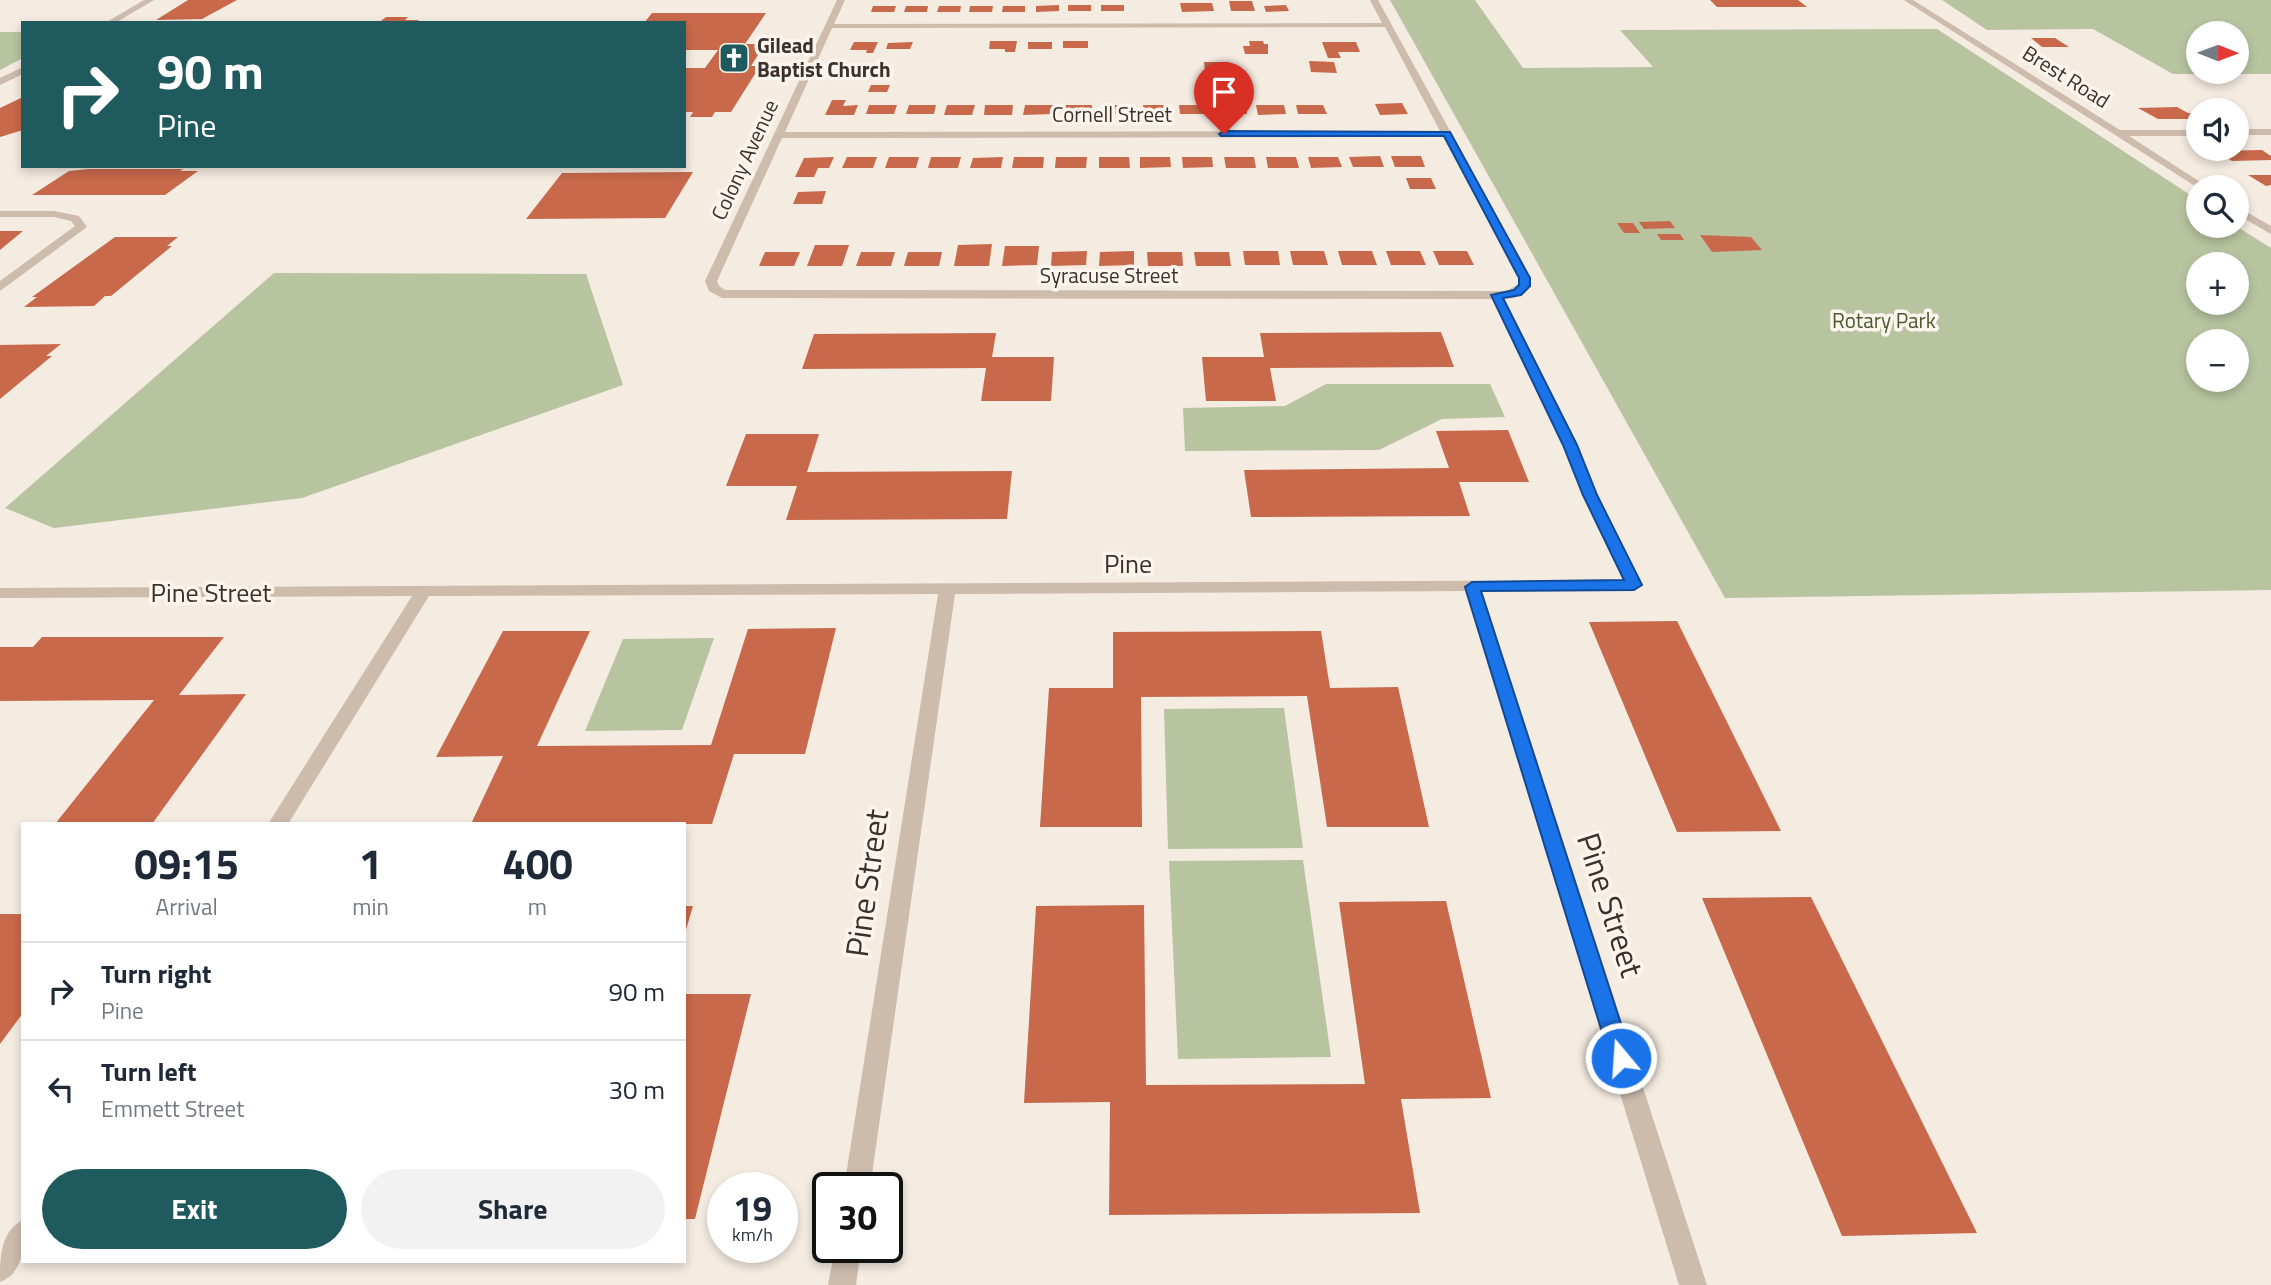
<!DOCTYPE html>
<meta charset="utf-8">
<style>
:root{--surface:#fff;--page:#f2f2f3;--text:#1f2937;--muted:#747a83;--line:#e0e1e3;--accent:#1f5a5e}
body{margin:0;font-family:"Titillium Web",sans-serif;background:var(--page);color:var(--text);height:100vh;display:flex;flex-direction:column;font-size:26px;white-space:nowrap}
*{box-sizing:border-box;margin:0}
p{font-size:23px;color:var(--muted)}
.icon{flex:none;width:38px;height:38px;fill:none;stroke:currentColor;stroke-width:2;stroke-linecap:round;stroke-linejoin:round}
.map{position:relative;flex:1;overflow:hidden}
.side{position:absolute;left:21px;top:822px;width:665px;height:441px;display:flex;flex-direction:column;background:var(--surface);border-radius:0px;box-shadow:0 4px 10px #0003}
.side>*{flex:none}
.guide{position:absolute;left:21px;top:21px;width:665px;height:147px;border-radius:0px;box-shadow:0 4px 10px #0003;background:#1f5a5e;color:#fff;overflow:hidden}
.needle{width:46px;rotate:91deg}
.controls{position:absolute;left:2186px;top:21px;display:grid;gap:14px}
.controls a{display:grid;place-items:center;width:63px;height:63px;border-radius:50%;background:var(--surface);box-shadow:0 4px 10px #0003;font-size:35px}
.speed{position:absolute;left:707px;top:1172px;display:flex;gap:14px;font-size:35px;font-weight:700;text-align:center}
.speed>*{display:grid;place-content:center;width:91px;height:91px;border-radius:50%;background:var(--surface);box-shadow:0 4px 10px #0003;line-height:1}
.speed small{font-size:18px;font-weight:400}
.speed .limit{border:4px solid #111;border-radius:10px;background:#fff;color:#111}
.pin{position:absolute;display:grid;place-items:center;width:60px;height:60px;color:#fff;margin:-72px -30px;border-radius:50% 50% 50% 0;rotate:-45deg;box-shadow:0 0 7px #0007}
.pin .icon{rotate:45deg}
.me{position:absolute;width:77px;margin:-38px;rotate:342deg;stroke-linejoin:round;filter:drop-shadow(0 0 5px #0008)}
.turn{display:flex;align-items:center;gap:24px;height:147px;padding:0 21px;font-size:32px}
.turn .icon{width:91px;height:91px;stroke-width:2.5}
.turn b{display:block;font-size:49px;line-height:60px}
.eta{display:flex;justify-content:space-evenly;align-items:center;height:119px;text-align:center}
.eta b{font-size:42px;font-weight:700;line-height:49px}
.action{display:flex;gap:14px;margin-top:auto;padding:14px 21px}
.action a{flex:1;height:80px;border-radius:42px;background:var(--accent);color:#fff;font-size:28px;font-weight:700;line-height:80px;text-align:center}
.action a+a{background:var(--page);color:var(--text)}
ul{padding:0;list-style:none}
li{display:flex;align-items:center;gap:21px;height:98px;padding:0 21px;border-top:2px solid var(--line)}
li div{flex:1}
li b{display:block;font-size:26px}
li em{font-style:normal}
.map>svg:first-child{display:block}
.green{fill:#b8c4a0;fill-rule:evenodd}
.building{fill:#c8694b}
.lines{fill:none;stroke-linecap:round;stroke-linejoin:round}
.minor{fill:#cdbbac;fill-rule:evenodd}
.route{fill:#1a73e8;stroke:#114b97;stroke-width:2}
.labels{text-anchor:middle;stroke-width:7;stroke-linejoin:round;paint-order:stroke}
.far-poi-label{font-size:21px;font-weight:bold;fill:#3b302b;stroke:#fbf5ee;text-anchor:start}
.far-street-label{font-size:21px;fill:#3b302b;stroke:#fbf5ee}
.far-park-label{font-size:21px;fill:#4a5a2e;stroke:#fbf5ee}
.street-label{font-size:26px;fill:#3b302b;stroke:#fbf5ee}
.near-street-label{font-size:32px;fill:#3b302b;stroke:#fbf5ee}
</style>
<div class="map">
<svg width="2271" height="1285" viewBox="0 0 2271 1285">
<rect width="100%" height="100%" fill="#f4ebe1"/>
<path class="green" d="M 1390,0 L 1475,0 L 1523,68 L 1653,67 L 1620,30 L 1937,29 L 2198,200 L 2198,226 L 2236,226 L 2271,248 L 2271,590 L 1725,598 ZM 2198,264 L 2236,264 L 2236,303 L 2198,303 ZM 2198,341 L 2236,341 L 2236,380 L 2198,380 Z
M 1942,0 L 2271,0 L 2271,74 L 2173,74 L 2093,29 L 1987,30 ZM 2236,33 L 2236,72 L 2198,72 L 2198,33 Z
M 0,32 L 23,32 L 23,58 L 0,70 Z
M 274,273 L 586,274 L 623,385 L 302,498 L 54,528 L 5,508 Z
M 1326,384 L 1490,384 L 1505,417 L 1442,419 L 1379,450 L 1185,451 L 1183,408 L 1285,406 Z
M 714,638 L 682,730 L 585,731 L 623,639 Z
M 1284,708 L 1303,848 L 1168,849 L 1164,709 Z
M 1303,860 L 1331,1057 L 1178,1059 L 1169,861 Z"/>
<path class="building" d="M 188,0 L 237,0 L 202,19 L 156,20 Z
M 1710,0 L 1798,0 L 1807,7 L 1717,7 Z
M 1229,1 L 1252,1 L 1255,11 L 1231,11 Z
M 1180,3 L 1212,3 L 1214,11 L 1182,12 Z
M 1059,5 L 1059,11 L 1036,12 L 1036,6 Z
M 1068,5 L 1091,5 L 1091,11 L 1068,11 Z
M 1101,5 L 1124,5 L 1124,11 L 1101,11 Z
M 1286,5 L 1289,11 L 1266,12 L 1264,6 Z
M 873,6 L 896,6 L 894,12 L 871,12 Z
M 906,6 L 928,6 L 927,12 L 904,12 Z
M 939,6 L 961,6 L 960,12 L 937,12 Z
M 970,6 L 993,6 L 992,12 L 969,12 Z
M 1003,6 L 1025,6 L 1025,12 L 1002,12 Z
M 652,13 L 766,13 L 745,44 L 765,44 L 751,66 L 760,66 L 731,112 L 715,112 L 712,117 L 690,117 L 693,112 L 684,112 L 684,68 L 705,68 L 718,50 L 684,50 L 684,23 L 644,23 Z
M 386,17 L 408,17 L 405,20 L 419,20 L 414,23 L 378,23 Z
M 2031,38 L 2055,38 L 2069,47 L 2042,47 Z
M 990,41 L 1017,41 L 1015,52 L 1005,52 L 1005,49 L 989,49 Z
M 1063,41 L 1088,41 L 1088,48 L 1063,48 Z
M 1249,41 L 1263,41 L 1264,44 L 1268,44 L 1268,54 L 1245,54 L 1243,46 L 1250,46 Z
M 854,42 L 878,42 L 873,53 L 866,53 L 867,50 L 850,50 Z
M 913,42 L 910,49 L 886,49 L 888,43 Z
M 1028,42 L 1052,42 L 1052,49 L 1028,49 Z
M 1322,42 L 1356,42 L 1360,52 L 1338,52 L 1341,58 L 1328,58 Z
M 1309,61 L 1334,62 L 1337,73 L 1311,72 Z
M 1204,62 L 1228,62 L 1229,72 L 1205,72 Z
M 853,63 L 876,63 L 873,71 L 849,71 Z
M 871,85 L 890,85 L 887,92 L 868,92 Z
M 23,97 L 23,130 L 0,137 L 0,108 Z
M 832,100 L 846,100 L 843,106 L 858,105 L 854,115 L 825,115 Z
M 1402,103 L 1408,114 L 1380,115 L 1375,104 Z
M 869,105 L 897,105 L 894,114 L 866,114 Z
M 909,105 L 936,105 L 934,114 L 906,114 Z
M 947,105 L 975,105 L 972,115 L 944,115 Z
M 985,105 L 1013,105 L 1012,115 L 984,115 Z
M 1025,105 L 1053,105 L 1052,114 L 1023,115 Z
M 1064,105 L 1092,105 L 1091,114 L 1063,114 Z
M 1102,105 L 1130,105 L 1130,114 L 1102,114 Z
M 1143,105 L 1170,105 L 1171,113 L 1144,114 Z
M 1179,105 L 1207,105 L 1209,114 L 1180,114 Z
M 1218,105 L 1245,105 L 1247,114 L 1219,114 Z
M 1256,105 L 1284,105 L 1286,114 L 1258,115 Z
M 1296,105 L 1323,105 L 1327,114 L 1298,114 Z
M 2177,107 L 2188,113 L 2198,114 L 2198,119 L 2158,119 L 2138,108 Z
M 2262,150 L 2271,156 L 2271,160 L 2232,161 L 2216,151 Z
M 1380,156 L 1384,167 L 1353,167 L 1349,157 Z
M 1391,156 L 1421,156 L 1425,167 L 1395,167 Z
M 834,157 L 829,168 L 818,168 L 814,177 L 795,177 L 804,158 Z
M 847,157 L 877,157 L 873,168 L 842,168 Z
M 889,157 L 919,157 L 916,168 L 885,168 Z
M 931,157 L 961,157 L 958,168 L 928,168 Z
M 1003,157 L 1001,168 L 970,168 L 973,158 Z
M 1014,157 L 1044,157 L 1043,168 L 1012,168 Z
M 1056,157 L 1087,157 L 1086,168 L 1055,168 Z
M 1099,157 L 1129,157 L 1130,168 L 1099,168 Z
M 1140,157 L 1170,157 L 1171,167 L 1140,168 Z
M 1182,157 L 1212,157 L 1213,167 L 1183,168 Z
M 1224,157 L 1254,157 L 1256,168 L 1226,168 Z
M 1266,157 L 1296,157 L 1299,168 L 1268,168 Z
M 1308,157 L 1338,157 L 1342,167 L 1311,168 Z
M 89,169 L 183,169 L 180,171 L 198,171 L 165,195 L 32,195 L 69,171 Z
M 693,172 L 665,218 L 526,219 L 562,173 Z
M 2248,175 L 2271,175 L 2271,185 L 2266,186 Z
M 1406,178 L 1431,178 L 1436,189 L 1410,189 Z
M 826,191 L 822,204 L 793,204 L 798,192 Z
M 1670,221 L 1675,228 L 1644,229 L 1639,222 Z
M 1617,223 L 1633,223 L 1640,233 L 1624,233 Z
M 0,231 L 23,231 L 0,250 Z
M 1657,234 L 1680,234 L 1684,240 L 1661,240 Z
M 1700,235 L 1751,237 L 1762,250 L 1712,252 Z
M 115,237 L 178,237 L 167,246 L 172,246 L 111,296 L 105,296 L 94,306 L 24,307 L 37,297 L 32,297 Z
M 992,244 L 989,266 L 954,266 L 958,245 Z
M 815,245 L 849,245 L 842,266 L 807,266 Z
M 1005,246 L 1039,246 L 1037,265 L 1002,266 Z
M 1087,251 L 1086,265 L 1051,266 L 1052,252 Z
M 1134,251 L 1134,265 L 1099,266 L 1100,252 Z
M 1243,251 L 1278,251 L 1280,265 L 1245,265 Z
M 1290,251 L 1324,251 L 1328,265 L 1293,265 Z
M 1338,251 L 1372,251 L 1377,265 L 1342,265 Z
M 1386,251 L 1420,251 L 1426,265 L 1391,265 Z
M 1433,251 L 1467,251 L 1474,265 L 1439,265 Z
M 765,252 L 800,252 L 794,266 L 759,266 Z
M 861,252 L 895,252 L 891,266 L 856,266 Z
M 908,252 L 942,252 L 939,266 L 904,266 Z
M 1147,252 L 1182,252 L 1183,266 L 1148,266 Z
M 1194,252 L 1229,252 L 1231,266 L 1196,266 Z
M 1441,332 L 1454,367 L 1270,368 L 1276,401 L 1206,401 L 1202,357 L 1264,357 L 1260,333 Z
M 996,333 L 992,357 L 1054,357 L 1051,401 L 981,401 L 986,368 L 802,369 L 814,334 Z
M 61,344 L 46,356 L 52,356 L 0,399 L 0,345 Z
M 1508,430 L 1529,482 L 1459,482 L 1470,516 L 1251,517 L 1244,470 L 1449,468 L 1436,431 Z
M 746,434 L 819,434 L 807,472 L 1012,471 L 1007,519 L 786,520 L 797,486 L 726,486 Z
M 1677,621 L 1781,831 L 1677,832 L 1589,622 Z
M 836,628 L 805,754 L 734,754 L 712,824 L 471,824 L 503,756 L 436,757 L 503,631 L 590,631 L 537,746 L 711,745 L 748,629 Z
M 1321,631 L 1330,688 L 1398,687 L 1429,827 L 1327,827 L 1307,696 L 1141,697 L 1142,827 L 1040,827 L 1049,688 L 1113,688 L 1113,632 Z
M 42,637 L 224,637 L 179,695 L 246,694 L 152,824 L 55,824 L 154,700 L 0,701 L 0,647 L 33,647 Z
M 1811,897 L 1977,1233 L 1842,1236 L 1702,898 Z
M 1446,901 L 1491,1098 L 1401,1099 L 1420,1213 L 1109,1215 L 1110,1102 L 1024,1103 L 1036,906 L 1144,905 L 1146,1085 L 1365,1084 L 1339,902 Z
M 684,906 L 693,906 L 685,933 L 684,933 Z
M 0,914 L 23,914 L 23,1013 L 0,1044 Z
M 684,994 L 751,994 L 695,1219 L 684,1219 Z"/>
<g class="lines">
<path class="minor" d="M 144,0 L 154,0 L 115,23 L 105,23 Z
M 837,0 L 845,0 L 834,24 L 1382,23 L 1370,0 L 1378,0 L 1531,278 L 1528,289 L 1514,298 L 1504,299 L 1577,445 L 1598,495 L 1642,585 L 1634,590 L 1482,591 L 1707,1285 L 1679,1285 L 1465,591 L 955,594 L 870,1188 L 844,1188 L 938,594 L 429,596 L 288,824 L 268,824 L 412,596 L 0,598 L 0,588 L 1623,580 L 1582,495 L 1563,445 L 1492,299 L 722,298 L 709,291 L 705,281 ZM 1385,27 L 1440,131 L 785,132 L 832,28 ZM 1443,137 L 1519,278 L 1518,284 L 1507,291 L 725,290 L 719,286 L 717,281 L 782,138 Z
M 1904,0 L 1913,0 L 2120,130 L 2198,130 L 2198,136 L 2129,136 L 2208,187 L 2198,188 Z
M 23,67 L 23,74 L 0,85 L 0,78 Z
M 2236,129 L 2271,129 L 2271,135 L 2236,135 Z
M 2236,206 L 2271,226 L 2271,234 L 2236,214 Z
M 0,211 L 54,211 L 79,216 L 87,227 L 0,291 L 0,281 L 75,226 L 71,221 L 54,217 L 0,217 Z
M 23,1220 C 23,1244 26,1272 0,1282 C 0,1259 0,1231 23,1220 Z
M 835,1248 L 861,1248 L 856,1285 L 828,1285 Z"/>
</g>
<path class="route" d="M 1224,131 L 1450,132 L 1530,278 L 1530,286 L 1521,295 L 1503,298 L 1577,445 L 1597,495 L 1642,585 L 1634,590 L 1481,591 L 1632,1058 L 1629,1065 L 1621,1068 L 1614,1065 L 1610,1058 L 1465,587 L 1472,582 L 1624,580 L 1583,495 L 1563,445 L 1491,295 L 1514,290 L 1519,285 L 1519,278 L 1444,136 L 1221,136 L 1219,134 Z"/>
<defs>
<g id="church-square" transform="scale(1.575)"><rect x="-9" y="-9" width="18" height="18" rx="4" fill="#1f5a5e" stroke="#fbf5ee"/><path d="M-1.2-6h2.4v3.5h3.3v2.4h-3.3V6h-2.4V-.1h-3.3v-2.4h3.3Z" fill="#fff"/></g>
</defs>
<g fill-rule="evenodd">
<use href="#church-square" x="734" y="58"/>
</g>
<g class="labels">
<g class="far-poi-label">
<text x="757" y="53">Gilead<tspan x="757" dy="24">Baptist Church</tspan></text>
</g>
<g class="far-street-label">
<text transform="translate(2066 77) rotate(32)" y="7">Brest Road</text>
<text x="1112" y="122">Cornell Street</text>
<text transform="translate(745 160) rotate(-65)" y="7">Colony Avenue</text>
<text x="1109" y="283">Syracuse Street</text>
</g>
<g class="far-park-label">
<text x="1884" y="328">Rotary Park</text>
</g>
<g class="street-label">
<text x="1128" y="573">Pine</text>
<text x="211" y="602">Pine Street</text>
</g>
<g class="near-street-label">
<text transform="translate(867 883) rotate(-82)" y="11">Pine Street</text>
<text transform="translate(1610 905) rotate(72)" y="11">Pine Street</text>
</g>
</g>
</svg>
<div class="controls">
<a><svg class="needle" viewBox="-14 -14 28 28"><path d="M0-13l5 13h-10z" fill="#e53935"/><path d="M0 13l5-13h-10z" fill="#747a83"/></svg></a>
<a><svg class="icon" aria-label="sound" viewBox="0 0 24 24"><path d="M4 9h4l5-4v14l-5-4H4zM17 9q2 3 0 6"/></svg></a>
<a><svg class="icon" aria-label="search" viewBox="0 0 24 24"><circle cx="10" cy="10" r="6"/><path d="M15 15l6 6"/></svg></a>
<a>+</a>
<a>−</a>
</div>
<div class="speed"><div>19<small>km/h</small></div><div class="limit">30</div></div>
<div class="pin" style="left:1224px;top:134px;background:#d93025"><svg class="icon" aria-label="arrive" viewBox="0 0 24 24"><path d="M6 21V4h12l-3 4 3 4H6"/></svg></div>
<svg class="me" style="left:1621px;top:1058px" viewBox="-20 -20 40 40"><circle r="17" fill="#1a73e8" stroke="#fff" stroke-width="3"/><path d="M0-11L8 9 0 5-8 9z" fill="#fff"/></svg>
<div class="guide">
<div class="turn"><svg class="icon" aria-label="right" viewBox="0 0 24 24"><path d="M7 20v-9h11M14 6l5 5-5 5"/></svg><div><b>90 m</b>Pine</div></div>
</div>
<section class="side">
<div class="eta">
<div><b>09:15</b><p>Arrival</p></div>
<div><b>1</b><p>min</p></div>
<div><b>400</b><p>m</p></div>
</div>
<ul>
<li><svg class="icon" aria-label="right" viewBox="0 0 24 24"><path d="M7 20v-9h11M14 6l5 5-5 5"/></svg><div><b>Turn right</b><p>Pine</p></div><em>90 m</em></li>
<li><svg class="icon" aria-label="left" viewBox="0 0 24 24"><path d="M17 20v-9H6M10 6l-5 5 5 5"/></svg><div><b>Turn left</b><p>Emmett Street</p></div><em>30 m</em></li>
</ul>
<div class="action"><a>Exit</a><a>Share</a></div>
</section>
</div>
